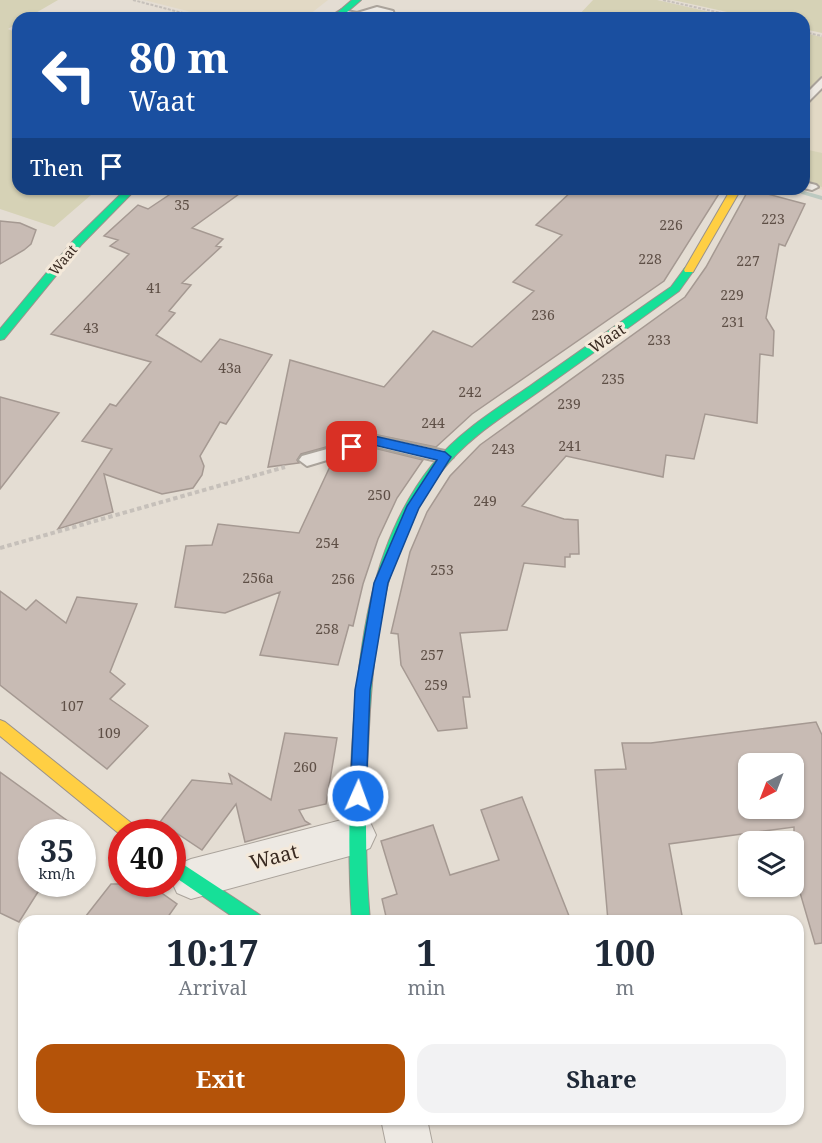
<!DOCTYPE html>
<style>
:root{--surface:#fff;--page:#f2f2f3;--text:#1f2937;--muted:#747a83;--accent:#b45309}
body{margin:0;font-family:"Noto Serif",serif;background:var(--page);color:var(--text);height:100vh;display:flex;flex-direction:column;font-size:22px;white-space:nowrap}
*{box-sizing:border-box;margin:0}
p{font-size:20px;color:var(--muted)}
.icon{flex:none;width:33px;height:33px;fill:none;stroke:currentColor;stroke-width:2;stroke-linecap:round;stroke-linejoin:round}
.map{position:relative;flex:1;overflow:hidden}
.sheet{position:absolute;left:18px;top:915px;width:786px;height:210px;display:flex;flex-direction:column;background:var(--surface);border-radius:18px;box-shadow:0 2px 4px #0004}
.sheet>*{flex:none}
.guide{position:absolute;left:12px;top:12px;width:798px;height:183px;border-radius:18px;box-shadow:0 2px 4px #0004;background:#1a4fa0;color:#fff;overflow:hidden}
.needle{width:39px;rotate:222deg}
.fabs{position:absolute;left:738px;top:753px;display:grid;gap:12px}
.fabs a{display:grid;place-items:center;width:66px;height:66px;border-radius:12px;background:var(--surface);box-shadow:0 2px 4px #0004;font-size:30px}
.speed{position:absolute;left:18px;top:819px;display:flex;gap:12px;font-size:30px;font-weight:700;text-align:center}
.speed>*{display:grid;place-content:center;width:78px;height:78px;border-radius:50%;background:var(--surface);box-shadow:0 2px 4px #0004;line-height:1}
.speed small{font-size:15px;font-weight:400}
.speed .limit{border:9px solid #d22;background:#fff;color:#111}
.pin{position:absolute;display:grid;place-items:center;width:51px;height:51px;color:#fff;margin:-26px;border-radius:12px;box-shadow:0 3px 9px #0006}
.me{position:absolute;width:66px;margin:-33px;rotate:2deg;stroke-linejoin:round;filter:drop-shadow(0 0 4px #0008)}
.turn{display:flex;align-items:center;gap:21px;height:126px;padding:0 18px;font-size:27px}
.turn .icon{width:78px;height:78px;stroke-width:2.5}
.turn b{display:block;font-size:42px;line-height:51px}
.then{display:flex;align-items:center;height:57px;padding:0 18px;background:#0003;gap:12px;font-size:22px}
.eta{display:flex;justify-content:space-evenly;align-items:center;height:102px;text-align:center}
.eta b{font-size:36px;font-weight:700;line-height:42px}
.primary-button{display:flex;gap:12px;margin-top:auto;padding:12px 18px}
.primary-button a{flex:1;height:69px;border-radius:18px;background:var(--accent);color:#fff;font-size:24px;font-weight:700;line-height:69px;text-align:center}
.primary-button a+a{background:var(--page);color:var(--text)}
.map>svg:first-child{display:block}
.farmland{fill:#e2d9c5}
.green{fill:#d6d2b6}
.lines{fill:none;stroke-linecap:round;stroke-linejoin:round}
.stream{fill:#bcc9c0;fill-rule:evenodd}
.building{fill:#c8bbb4;stroke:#a59992;stroke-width:1.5;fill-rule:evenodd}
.lane-casing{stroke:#aaa39b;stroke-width:4}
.street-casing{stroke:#aaa39b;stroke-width:2}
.fast-casing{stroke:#9a928b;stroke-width:2}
.slow-casing{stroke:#9a928b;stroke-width:2}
.path-far1{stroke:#c6c0ba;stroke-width:2;stroke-dasharray:3 1.5;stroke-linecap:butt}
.path{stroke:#c6c0ba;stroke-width:4;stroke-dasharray:4.5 3;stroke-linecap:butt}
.lane{fill:#ede9e3;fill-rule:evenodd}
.street{fill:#ede9e3;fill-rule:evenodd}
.fast{fill:#16e098;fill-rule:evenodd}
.slow{fill:#ffcf43;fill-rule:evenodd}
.route{fill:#1a73e8;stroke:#114b97;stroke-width:1.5}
.labels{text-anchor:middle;stroke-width:6;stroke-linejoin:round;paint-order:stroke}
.number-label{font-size:14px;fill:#5e4f46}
.far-street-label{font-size:14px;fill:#3a2b22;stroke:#f4e9da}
.street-label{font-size:16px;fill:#3a2b22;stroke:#f4e9da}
.near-street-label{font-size:20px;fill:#3a2b22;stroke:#f4e9da}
</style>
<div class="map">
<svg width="822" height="1143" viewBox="0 0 822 1143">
<rect width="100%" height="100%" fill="#e4ddd3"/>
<path class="farmland" d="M 144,0 L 328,0 L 305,18 L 215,18 Z
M 822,82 L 822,190 L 804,185 L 804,103 Z"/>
<path class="green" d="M 0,0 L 58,0 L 27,18 L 18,18 L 18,23 L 8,29 L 18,33 L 18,189 L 98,189 L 54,227 L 0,209 Z
M 593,0 L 657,0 L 736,18 L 576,18 Z
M 673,0 L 822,0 L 822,33 L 804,29 L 804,18 L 754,18 Z
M 804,33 L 822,37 L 822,80 L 804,103 Z
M 804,149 L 822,153 L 822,187 L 804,182 Z"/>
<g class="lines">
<path class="stream" d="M 785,189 L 797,189 L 822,196 L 822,200 Z"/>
</g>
<path class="building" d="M 178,189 L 246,189 L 192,228 L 223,239 L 216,246 L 221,247 L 182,283 L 191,285 L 169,311 L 175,313 L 156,335 L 201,362 L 220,339 L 272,355 L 226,424 L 220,422 L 200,456 L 204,466 L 202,475 L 193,488 L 162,494 L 104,474 L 113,512 L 58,529 L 112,449 L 82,441 L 110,404 L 116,406 L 151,362 L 51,334 L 129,254 L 110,246 L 118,240 L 104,236 L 138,205 L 148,209 Z
M 574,189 L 722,189 L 664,281 L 472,414 L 436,447 L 373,434 L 301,454 L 297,460 L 299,463 L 268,467 L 290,360 L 384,387 L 433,331 L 472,347 L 534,291 L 513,282 L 562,235 L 536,225 Z
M 749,189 L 805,204 L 785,246 L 779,244 L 766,318 L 774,331 L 773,356 L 760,354 L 757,423 L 705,414 L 694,459 L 666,455 L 663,477 L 566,456 L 522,506 L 564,519 L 578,520 L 579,554 L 570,554 L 570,557 L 565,557 L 565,567 L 524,563 L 507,630 L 460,633 L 470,697 L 463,697 L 467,728 L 438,731 L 401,665 L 398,634 L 391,633 L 410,552 L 427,512 L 450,476 L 480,445 L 685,297 L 706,267 Z
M 0,221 L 20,223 L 36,230 L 31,244 L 24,250 L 0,264 Z
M 0,397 L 59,413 L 0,489 Z
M 374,448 L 423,460 L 397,498 L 378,539 L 363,584 L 353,626 L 349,625 L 338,665 L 260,655 L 280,592 L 225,613 L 175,607 L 186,546 L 212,545 L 218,524 L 299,533 L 333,460 Z
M 0,591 L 26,610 L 36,600 L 66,623 L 77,597 L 137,604 L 110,672 L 125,684 L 110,699 L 148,726 L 107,769 L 0,685 Z
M 816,722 L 822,735 L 822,943 L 815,944 L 794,872 L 794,827 L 669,844 L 683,921 L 608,921 L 595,770 L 626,769 L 622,743 L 651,743 ZM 748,764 L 794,764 L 794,808 L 748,808 Z
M 285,733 L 337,738 L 326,804 L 299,810 L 305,821 L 310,824 L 245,842 L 236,804 L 202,850 L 160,822 L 192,780 L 232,784 L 229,774 L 271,800 Z
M 0,772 L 83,832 L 32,832 L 32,884 L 43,884 L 19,922 L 0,913 Z
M 522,797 L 571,921 L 387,921 L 382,899 L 397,894 L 381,841 L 433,825 L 450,875 L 499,860 L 481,810 Z
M 111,884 L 149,884 L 177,904 L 165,921 L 82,921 Z"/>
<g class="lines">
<g class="lane-casing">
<path id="lane" d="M 377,7 L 393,11 L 395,18 L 385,18 L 385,15 C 369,11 353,24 337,13 L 342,10 L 357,13 Z
M 822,78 L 822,88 L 804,106 L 804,96 Z
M 804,182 L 816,185 L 818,187 L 812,190 L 804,188 Z
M 374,436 L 445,451 L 453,457 L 445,463 L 374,446 L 307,466 L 299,460 L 302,456 Z"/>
</g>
<g class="street-casing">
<path id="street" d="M 357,816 L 370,822 L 376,835 L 370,848 L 357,854 L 191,899 L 177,893 L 172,882 L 177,865 L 191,859 Z
M 381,1119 L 427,1119 L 432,1143 L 386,1143 Z"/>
</g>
<g class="fast-casing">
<path id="fast" d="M 352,0 L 361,0 L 340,18 L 331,18 Z
M 126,189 L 136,189 L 81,245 L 4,339 L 0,340 L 0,329 L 73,241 Z
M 689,267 L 694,270 L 679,291 C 632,325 585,359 538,392 C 504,416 467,438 441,472 C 380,549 372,655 368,749 C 365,806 365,864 370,921 L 352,921 C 348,864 349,806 352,749 C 358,652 369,544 432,465 C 459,432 495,410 530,386 C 578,353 624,319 671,287 L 685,268 Z
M 172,857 L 260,915 L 263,921 L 239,921 L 172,875 Z"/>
</g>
<g class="slow-casing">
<path id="slow" d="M 731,189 L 741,189 L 693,272 L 685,272 L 684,270 Z
M 0,720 L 5,722 L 135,826 L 137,832 L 122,832 L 122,836 L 0,736 Z"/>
</g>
<path class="path-far1" d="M 133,0 L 202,18
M 663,0 L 743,18
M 804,32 L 822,36"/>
<path class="path" d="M 0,548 L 285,467"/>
<use href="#lane" class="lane"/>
<use href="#street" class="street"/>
<use href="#fast" class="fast"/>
<use href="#slow" class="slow"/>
</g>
<path class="route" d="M 374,436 L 445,452 L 451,457 L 419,508 L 388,583 L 370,690 L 366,796 L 364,802 L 358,804 L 352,802 L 350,796 L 355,690 L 374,583 L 407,506 L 437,460 L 374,445 L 352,452 L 345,447 L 347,444 Z"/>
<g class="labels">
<g class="number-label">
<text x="182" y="210">35</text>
<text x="773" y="224">223</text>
<text x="671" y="230">226</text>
<text x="650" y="264">228</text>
<text x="748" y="266">227</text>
<text x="154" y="293">41</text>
<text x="732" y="300">229</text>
<text x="543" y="320">236</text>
<text x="733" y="327">231</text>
<text x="91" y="333">43</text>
<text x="659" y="345">233</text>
<text x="230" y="373">43a</text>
<text x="613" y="384">235</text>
<text x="470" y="397">242</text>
<text x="569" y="409">239</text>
<text x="433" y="428">244</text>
<text x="570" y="451">241</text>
<text x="503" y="454">243</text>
<text x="379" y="500">250</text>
<text x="485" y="506">249</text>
<text x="327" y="548">254</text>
<text x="442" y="575">253</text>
<text x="258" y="583">256a</text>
<text x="343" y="584">256</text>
<text x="327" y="634">258</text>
<text x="432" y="660">257</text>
<text x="436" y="690">259</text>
<text x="72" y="711">107</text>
<text x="109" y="738">109</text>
<text x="305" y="772">260</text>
</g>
<g class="far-street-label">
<text transform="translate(63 260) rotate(-50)" y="5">Waat</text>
</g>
<g class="street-label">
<text transform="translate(607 338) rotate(-34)" y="6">Waat</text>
</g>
<g class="near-street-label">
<text transform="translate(274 857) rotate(-15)" y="7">Waat</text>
</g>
</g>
</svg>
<div class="fabs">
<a><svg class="needle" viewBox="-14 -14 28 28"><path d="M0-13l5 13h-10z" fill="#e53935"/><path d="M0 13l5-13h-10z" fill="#747a83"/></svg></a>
<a><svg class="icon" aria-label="layers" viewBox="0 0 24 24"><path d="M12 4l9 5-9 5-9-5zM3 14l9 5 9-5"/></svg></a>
</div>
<div class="speed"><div>35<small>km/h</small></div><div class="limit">40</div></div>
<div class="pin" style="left:352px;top:447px;background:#d93025"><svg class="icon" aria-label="arrive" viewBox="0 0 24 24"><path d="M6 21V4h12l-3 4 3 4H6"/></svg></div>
<svg class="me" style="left:358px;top:796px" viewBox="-20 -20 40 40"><circle r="17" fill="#1a73e8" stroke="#fff" stroke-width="3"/><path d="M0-11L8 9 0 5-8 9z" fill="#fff"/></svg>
<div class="guide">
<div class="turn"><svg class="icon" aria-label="left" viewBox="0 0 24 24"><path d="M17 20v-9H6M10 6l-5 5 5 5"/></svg><div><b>80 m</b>Waat</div></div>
<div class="then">Then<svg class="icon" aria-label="arrive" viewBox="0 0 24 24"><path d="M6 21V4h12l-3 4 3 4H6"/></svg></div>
</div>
<section class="sheet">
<div class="eta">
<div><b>10:17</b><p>Arrival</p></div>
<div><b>1</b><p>min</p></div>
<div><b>100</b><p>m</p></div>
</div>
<div class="primary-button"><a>Exit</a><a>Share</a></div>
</section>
</div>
